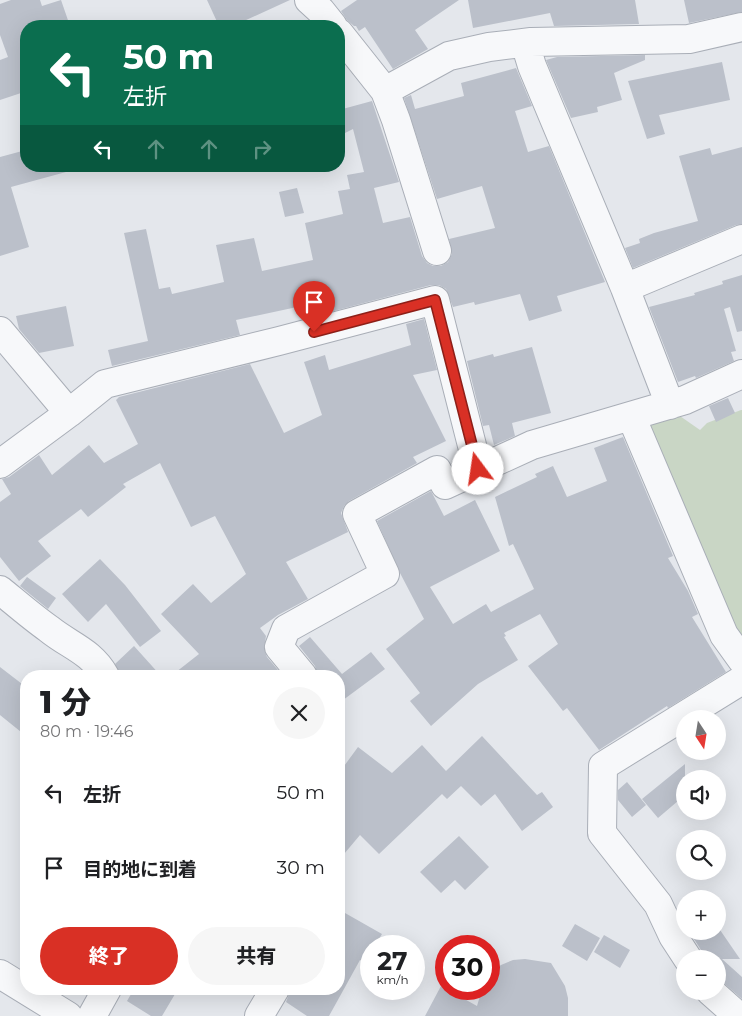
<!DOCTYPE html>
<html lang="ja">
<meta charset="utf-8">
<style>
:root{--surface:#fff;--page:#f6f6f6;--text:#202124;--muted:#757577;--accent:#d93025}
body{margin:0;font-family:Montserrat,"Noto Sans JP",sans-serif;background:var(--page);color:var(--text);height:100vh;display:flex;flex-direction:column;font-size:19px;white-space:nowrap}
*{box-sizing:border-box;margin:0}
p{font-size:16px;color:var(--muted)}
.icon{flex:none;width:28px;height:28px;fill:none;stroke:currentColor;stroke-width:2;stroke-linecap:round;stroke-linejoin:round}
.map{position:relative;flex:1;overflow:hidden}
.side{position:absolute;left:20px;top:670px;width:325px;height:325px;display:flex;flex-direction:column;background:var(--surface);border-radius:20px;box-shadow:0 5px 20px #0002}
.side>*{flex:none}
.banner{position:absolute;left:20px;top:20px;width:325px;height:152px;border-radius:20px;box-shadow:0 5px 20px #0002;background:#0b6e4f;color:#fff;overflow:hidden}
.needle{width:32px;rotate:168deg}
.fabs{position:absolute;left:676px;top:710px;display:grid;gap:10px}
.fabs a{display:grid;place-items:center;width:50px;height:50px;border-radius:50%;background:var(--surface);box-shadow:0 5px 20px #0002;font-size:25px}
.speed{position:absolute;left:360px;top:935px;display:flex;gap:10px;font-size:25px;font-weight:700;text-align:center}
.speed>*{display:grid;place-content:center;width:65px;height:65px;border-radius:50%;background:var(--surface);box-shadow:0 5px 20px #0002;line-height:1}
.speed small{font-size:12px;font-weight:400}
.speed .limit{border:8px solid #d22;background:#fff;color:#111}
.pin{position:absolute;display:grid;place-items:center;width:42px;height:42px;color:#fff;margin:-51px -21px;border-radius:50% 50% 50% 0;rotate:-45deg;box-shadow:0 0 5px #0007}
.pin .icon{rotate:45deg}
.me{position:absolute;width:55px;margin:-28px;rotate:346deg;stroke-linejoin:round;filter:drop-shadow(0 0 4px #0008)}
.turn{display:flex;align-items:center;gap:18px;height:105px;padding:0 20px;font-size:22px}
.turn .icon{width:65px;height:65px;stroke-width:2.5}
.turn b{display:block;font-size:35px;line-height:42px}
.lanes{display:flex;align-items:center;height:48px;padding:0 20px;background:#0003;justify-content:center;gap:25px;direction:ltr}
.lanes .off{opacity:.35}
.round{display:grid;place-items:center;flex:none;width:52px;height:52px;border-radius:26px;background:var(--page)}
.head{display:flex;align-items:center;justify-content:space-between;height:85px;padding:0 20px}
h1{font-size:30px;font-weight:800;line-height:38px}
.primary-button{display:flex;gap:10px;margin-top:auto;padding:10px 20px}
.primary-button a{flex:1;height:58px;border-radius:30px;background:var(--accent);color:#fff;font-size:20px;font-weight:800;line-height:58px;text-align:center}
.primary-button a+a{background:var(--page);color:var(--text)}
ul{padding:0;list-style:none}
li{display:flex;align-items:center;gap:15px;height:75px;padding:0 20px}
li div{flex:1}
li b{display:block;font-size:19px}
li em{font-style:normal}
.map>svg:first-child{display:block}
.green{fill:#c9d6c5}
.building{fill:#bbc0ca}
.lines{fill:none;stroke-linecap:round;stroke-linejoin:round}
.minor-casing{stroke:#a9aeb7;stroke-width:30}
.minor{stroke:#f7f8fa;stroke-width:28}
.route-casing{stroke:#8d1f18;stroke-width:12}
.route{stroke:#d93025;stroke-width:9}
</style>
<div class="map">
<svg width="742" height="1016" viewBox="0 0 742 1016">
<rect width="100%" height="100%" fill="#e4e7ec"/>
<path class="green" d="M 741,410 L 742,410 L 742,643 L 648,423 L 677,414 L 700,430 L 707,423 Z"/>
<path class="building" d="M 11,0 L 40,0 L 42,6 L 61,0 L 70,26 L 26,26 L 26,101 L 24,101 L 21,93 L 0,100 L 0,60 L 8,57 L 0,35 L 0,4 Z
M 207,0 L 290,0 L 233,26 L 219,26 Z
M 357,0 L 459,0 L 415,30 L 428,49 L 393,69 L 365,27 L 359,31 L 356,26 L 354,26 L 347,20 L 341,11 Z
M 468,0 L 635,0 L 639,24 L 554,26 L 550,13 L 473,28 Z
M 684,0 L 742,0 L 742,12 L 689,23 Z
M 645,55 L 645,60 L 614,73 L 622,100 L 597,107 L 598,112 L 571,118 L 546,60 L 557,57 Z
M 722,62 L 730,100 L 659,115 L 665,134 L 647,139 L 628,81 Z
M 516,68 L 532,106 L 515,111 L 528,152 L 549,146 L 605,282 L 557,296 L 562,311 L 529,321 L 520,294 L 475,305 L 474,302 L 453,307 L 446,289 L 439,285 L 431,285 L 330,312 L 325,301 L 236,320 L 240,335 L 112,366 L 108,350 L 148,341 L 124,233 L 146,229 L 159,289 L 170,287 L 172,294 L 224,282 L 216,245 L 254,238 L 262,271 L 313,260 L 305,223 L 343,214 L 338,191 L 350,189 L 347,175 L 364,172 L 353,129 L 339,136 L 339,110 L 372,101 L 399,182 L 374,188 L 383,223 L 410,217 L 422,256 L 427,263 L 433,266 L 441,266 L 448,262 L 452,254 L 449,239 L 495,228 L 482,186 L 437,199 L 404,98 L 411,95 L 415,109 L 464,96 L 461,83 Z
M 742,147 L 742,224 L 736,225 L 633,268 L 625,248 L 640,243 L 639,239 L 654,233 L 698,221 L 679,156 L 710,148 L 712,155 Z
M 26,150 L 26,166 L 65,166 L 66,172 L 11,187 L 29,247 L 0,256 L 0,157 Z
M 297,188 L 304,213 L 285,217 L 279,192 Z
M 742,275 L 742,331 L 737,332 L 730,307 L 724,309 L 736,351 L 731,352 L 734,361 L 696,378 L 695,376 L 678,382 L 649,307 L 695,295 L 694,293 L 723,284 L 722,281 Z
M 66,306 L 74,346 L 39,353 L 19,329 L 16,316 Z
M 424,319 L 437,370 L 413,375 L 446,441 L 413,457 L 417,463 L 349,501 L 344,506 L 341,513 L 348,532 L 286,562 L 308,599 L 278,615 L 260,628 L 266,636 L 264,649 L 267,657 L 283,676 L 171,676 L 199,654 L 161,614 L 193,584 L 211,603 L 246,574 L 215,516 L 191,527 L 160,463 L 123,484 L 126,487 L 88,517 L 81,509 L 38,541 L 51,556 L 19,581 L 0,557 L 0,502 L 11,494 L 2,479 L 9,477 L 39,455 L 52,475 L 89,445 L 104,463 L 138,444 L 116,400 L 119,397 L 250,364 L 284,433 L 322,415 L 304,362 L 325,355 L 329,370 L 411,345 L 406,324 Z
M 532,347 L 551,413 L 512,423 L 515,436 L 494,445 L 489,425 L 483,426 L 467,361 L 493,354 L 494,357 Z
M 728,398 L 735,413 L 716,422 L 709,406 Z
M 623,437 L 673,556 L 668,558 L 688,591 L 698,614 L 692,617 L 726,672 L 668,708 L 667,706 L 599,750 L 567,708 L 563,711 L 528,666 L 558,644 L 540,614 L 504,633 L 506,636 L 504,637 L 518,660 L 478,684 L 431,726 L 410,701 L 420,693 L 386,649 L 424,619 L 400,573 L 377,521 L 431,491 L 444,516 L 475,500 L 500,551 L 430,587 L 453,624 L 486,604 L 491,612 L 534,589 L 513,544 L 509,546 L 495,497 L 537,477 L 535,474 L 553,466 L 567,497 L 607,481 L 594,448 Z
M 100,559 L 125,585 L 161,631 L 140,647 L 106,604 L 88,622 L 62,594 Z
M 27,577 L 56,598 L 48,609 L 20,586 Z
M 310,637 L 342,674 L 371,652 L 385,669 L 339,703 L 339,676 L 318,676 L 315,666 L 299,646 Z
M 134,646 L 161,676 L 120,676 L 115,664 Z
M 0,667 L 26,687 L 26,736 L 0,715 Z
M 482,736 L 537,795 L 542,792 L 553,807 L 522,831 L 495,794 L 481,806 L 461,786 L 447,799 L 442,794 L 379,854 L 360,835 L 339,860 L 339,773 L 358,747 L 392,773 L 422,745 L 446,771 Z
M 685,764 L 685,795 L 658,818 L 642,799 Z
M 627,782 L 646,805 L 632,817 L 618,800 L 618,790 Z
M 459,836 L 489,867 L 465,890 L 455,880 L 441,893 L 420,872 Z
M 345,913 L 382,934 L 375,946 L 371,946 L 371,953 L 365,963 L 360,960 L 329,1016 L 307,1016 L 286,1002 L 291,989 L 339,989 L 339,924 Z
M 575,924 L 600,938 L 587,961 L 562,946 Z
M 718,927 L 740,959 L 722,959 L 742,977 L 742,999 L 718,978 L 718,959 L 704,959 L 701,950 L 689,931 L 718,931 Z
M 604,935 L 630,950 L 620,968 L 594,952 Z
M 525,959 L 551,963 L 565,986 L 568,998 L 568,1016 L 425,1016 L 441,986 L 477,1006 L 482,989 L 489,989 L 489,974 L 501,965 L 513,960 Z
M 134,989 L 178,989 L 162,1016 L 151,1016 L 127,1001 Z"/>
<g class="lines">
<g class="minor-casing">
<path id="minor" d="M 309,0 L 321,11 L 333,26
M 339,33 L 385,91 L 396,120 L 437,251
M 525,43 L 532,66 L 625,288 L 670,405
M 385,91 L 449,56 L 489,47 L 531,42 L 689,39 L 742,27
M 625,288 L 742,239
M 0,331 L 69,413
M 631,416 L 724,635 L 742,660
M 0,464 L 69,413 L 105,384 L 279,341 L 435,300 L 478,469
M 0,590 C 16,603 32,617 49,629 C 70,646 91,651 105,676
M 303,676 L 279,647 L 286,629 L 385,574 L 357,514 L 437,470 L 445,485 L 532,445 L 685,400 L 742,374
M 688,959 L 673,936 L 658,904 L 602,833 L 603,766 L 742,680
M 0,974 L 68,1016
M 710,991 L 738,1016
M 92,1016 L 107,989
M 259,1016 L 275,989"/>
</g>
<use href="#minor" class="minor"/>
</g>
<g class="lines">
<g class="route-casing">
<path id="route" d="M 314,332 L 435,300 L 478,469"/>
</g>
<use href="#route" class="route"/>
</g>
</svg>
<div class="fabs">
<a><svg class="needle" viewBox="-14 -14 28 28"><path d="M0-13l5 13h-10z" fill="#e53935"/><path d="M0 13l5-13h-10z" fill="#757577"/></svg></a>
<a><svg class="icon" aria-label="sound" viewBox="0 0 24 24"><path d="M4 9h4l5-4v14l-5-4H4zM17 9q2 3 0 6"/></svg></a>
<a><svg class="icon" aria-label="search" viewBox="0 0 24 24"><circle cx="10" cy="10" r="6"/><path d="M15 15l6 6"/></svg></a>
<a>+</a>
<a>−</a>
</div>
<div class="speed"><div>27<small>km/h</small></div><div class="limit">30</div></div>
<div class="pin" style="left:314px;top:332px;background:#d93025"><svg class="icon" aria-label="arrive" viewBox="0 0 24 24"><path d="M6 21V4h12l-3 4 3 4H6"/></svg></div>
<svg class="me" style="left:478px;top:469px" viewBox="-20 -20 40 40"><circle r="19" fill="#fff"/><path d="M0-13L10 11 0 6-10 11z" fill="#d93025"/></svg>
<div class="banner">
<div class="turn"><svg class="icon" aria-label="left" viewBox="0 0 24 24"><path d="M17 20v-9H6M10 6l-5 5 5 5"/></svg><div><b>50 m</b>左折</div></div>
<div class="lanes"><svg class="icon" aria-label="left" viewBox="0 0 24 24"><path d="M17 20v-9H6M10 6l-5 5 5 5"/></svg><svg class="icon off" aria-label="ahead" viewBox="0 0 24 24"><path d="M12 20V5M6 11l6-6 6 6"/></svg><svg class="icon off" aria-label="ahead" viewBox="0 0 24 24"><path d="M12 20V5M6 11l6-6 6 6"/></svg><svg class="icon off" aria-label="right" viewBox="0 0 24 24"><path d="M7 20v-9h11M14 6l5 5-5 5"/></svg></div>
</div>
<section class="side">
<div class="head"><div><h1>1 分</h1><p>80 m · 19:46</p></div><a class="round"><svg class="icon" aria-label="close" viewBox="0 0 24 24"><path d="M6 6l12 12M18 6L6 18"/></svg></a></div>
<ul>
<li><svg class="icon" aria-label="left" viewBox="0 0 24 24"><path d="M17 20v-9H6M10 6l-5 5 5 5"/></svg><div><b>左折</b></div><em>50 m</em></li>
<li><svg class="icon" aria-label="arrive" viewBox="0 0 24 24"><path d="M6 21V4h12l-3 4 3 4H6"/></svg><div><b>目的地に到着</b></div><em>30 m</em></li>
</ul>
<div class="primary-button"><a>終了</a><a>共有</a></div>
</section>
</div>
